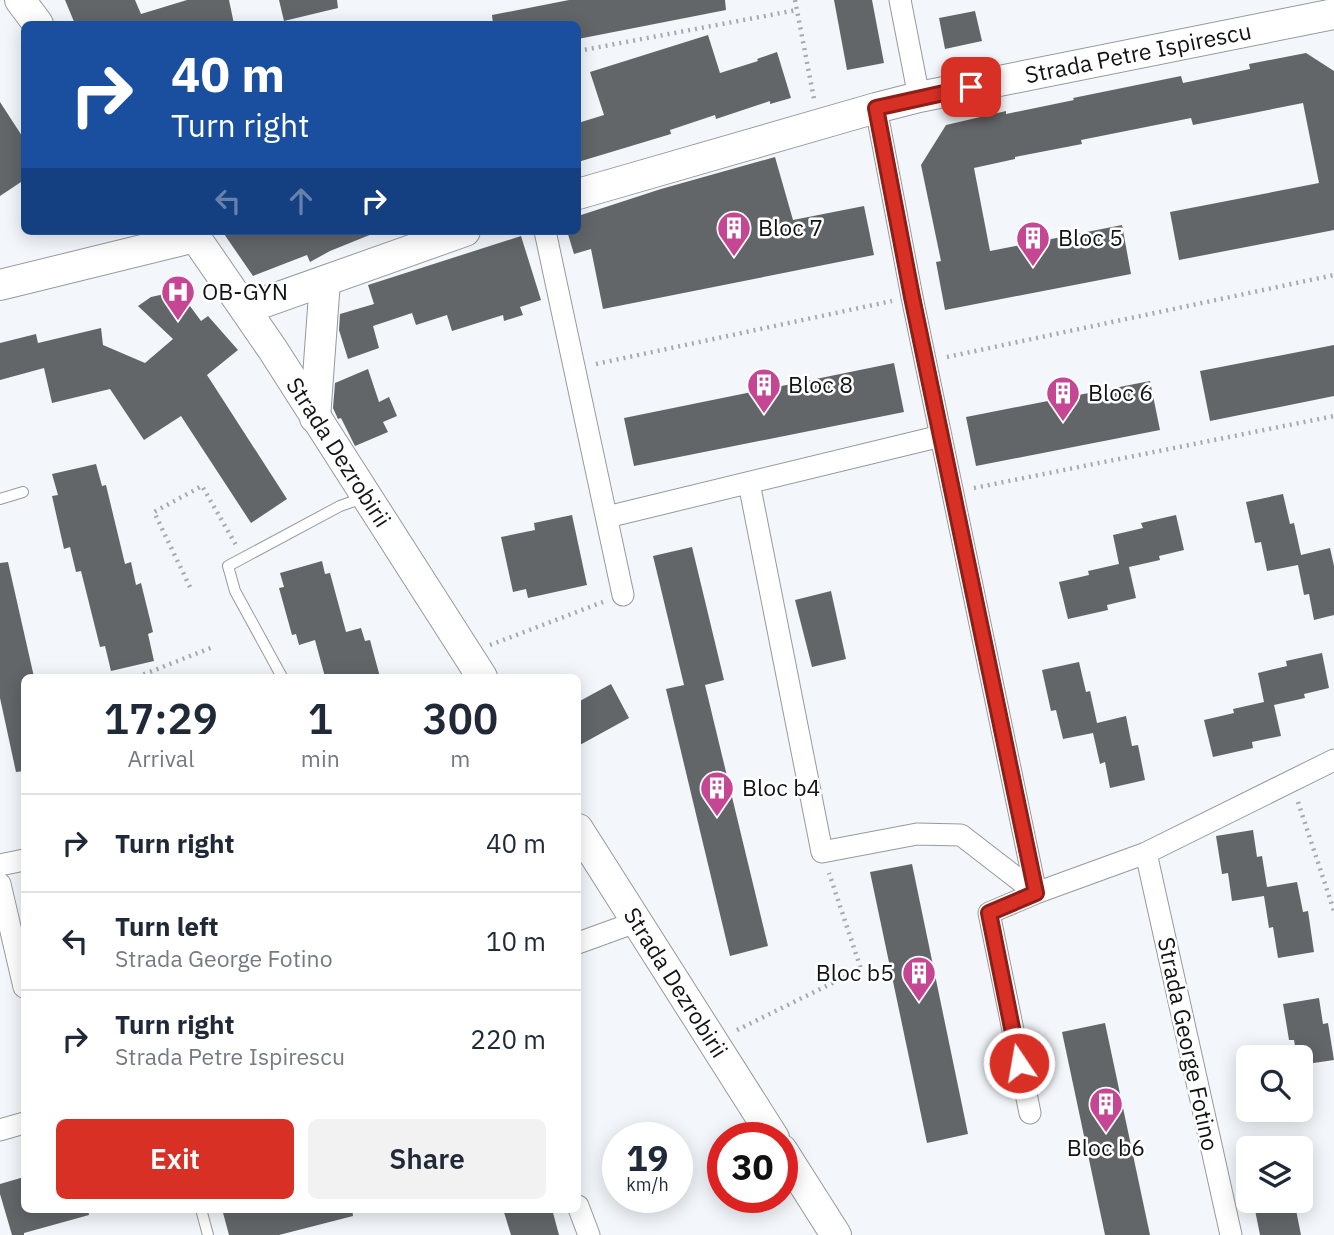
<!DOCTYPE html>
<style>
:root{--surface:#fff;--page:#f2f2f3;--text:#1f2937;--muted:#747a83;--line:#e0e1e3;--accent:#d93025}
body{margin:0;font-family:"IBM Plex Sans",sans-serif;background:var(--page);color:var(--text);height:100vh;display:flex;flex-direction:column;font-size:26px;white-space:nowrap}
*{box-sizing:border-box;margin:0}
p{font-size:23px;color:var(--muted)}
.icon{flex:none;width:38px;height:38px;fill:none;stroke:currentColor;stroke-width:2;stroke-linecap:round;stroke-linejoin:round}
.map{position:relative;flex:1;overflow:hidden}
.panel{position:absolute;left:21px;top:674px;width:560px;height:539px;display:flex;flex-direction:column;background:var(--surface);border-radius:10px;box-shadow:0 4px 18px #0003}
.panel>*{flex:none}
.top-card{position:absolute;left:21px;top:21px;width:560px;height:214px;border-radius:10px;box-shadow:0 4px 18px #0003;background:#1a4fa0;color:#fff;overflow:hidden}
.fabs{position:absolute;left:1236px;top:1045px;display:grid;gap:14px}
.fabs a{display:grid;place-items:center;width:77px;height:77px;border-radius:10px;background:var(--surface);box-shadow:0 4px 18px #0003;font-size:35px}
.speed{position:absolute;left:602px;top:1122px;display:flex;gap:14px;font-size:35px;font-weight:700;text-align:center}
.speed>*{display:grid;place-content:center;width:91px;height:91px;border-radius:50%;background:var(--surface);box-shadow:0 4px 18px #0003;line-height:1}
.speed small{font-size:18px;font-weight:400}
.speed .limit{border:10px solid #d22;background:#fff;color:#111}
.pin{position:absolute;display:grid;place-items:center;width:60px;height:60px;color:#fff;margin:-30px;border-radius:14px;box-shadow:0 4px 10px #0006}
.me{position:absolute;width:77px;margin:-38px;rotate:348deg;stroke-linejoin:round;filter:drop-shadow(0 0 5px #0008)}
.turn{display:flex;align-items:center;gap:24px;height:147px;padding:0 35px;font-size:32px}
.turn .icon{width:91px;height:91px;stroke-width:2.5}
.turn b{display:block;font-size:49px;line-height:60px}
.lanes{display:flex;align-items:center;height:66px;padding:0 35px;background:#0003;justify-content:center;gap:35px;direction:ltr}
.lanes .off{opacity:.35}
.eta{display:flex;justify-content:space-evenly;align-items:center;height:119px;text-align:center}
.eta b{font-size:42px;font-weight:600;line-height:49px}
.action{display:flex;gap:14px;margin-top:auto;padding:14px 35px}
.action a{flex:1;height:80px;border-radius:10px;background:var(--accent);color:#fff;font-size:28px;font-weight:600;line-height:80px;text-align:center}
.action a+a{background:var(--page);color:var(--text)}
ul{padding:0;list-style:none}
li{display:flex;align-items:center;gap:21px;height:98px;padding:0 35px;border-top:2px solid var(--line)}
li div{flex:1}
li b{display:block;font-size:26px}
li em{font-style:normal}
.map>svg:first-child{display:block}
.building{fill:#636669}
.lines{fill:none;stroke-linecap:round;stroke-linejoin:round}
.lane-casing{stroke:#969a9d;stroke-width:12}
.street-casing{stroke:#969a9d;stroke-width:23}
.secondary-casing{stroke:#969a9d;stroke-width:32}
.path{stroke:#a8abae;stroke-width:4.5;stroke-dasharray:2 5;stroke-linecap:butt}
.lane{stroke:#fff;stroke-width:10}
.street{stroke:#fff;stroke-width:21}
.secondary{stroke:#fff;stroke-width:30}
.route-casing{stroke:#8d1f18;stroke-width:18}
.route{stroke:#d93025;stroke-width:12}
.labels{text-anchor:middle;stroke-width:5;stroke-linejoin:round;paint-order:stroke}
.street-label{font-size:23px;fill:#121314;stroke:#fff}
.poi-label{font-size:23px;fill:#121314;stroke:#fff;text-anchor:start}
</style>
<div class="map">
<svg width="1334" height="1235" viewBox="0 0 1334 1235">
<rect width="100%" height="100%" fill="#f3f7fb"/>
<path class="building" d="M 65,0 L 135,0 L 141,14 L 187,0 L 229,0 L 234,24 L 75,24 Z
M 279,0 L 337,0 L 338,8 L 284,21 Z
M 569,0 L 725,0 L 726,10 L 578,39 L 578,24 L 493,24 L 492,15 Z
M 834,0 L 872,0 L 884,63 L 847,70 Z
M 975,11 L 982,41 L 945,49 L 939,18 Z
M 708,35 L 720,73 L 758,61 L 757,59 L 777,52 L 791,98 L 770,104 L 770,101 L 716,119 L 715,115 L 670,130 L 671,134 L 578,162 L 578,123 L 604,115 L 590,72 Z
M 1306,53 L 1334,71 L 1334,230 L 1179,260 L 1170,212 L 1319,183 L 1303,103 L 1193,125 L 1191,118 L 1081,140 L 1082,144 L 1015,157 L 1015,159 L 974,168 L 990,251 L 1122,225 L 1131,274 L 945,310 L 936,262 L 941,261 L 921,165 L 946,125 L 1006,111 L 1006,114 L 1074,100 L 1073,98 L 1181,76 L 1183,83 L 1250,69 L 1249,64 Z
M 0,102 L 24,139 L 24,180 L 0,196 Z
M 775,157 L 793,220 L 864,206 L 874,255 L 603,309 L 591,249 L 574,254 L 567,231 L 578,231 L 578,216 L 661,189 Z
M 222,231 L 377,231 L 377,232 L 330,251 L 310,262 L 307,255 L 253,276 Z
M 521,236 L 541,300 L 520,307 L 523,315 L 504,321 L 503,315 L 452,331 L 447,315 L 416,325 L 412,313 L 373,326 L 379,348 L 348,359 L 339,330 L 340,314 L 374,304 L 368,285 Z
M 169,293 L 187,302 L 201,321 L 208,316 L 238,350 L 207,375 L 287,499 L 251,523 L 181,416 L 144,440 L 110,389 L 52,403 L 44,368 L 0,380 L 0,343 L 36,334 L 38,343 L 101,328 L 103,345 L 145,363 L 173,339 L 138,306 L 151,297 Z
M 1334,345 L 1334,396 L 1210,421 L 1200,371 Z
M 894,363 L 904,412 L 634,466 L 624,418 Z
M 368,369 L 379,402 L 389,397 L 397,416 L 383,422 L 388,432 L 355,446 L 341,418 L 338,419 L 333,408 L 335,383 Z
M 1150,381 L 1160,430 L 976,466 L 966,417 Z
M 96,464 L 102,486 L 106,485 L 125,564 L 131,562 L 136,585 L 141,583 L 153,632 L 148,634 L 154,661 L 111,671 L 105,646 L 100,647 L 81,571 L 76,572 L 70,547 L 64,549 L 52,496 L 58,495 L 52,474 Z
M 1283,494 L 1290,524 L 1294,523 L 1301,555 L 1330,548 L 1334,566 L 1334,615 L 1314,620 L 1309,594 L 1304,595 L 1298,565 L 1267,571 L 1261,542 L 1255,543 L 1246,502 Z
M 572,515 L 587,585 L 528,598 L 526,589 L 513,592 L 501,537 L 535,530 L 534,523 Z
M 1176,515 L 1184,550 L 1159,556 L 1160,560 L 1129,567 L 1136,598 L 1107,605 L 1108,610 L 1068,619 L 1059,582 L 1089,575 L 1088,571 L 1119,564 L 1113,535 L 1143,528 L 1141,523 Z
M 692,547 L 724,680 L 705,685 L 768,946 L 730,956 L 666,689 L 684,685 L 653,556 Z
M 322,561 L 325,574 L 330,573 L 346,632 L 361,628 L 365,641 L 370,640 L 380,677 L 325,677 L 315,640 L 299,645 L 296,634 L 292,635 L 279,588 L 284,587 L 280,573 Z
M 8,562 L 34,677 L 24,677 L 24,771 L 16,772 L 0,698 L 0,563 Z
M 831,591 L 846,659 L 812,667 L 795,600 Z
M 1322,653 L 1329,688 L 1304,694 L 1305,698 L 1274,705 L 1281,736 L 1252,742 L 1253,748 L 1213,757 L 1204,720 L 1234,713 L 1233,709 L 1264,702 L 1258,673 L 1287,666 L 1286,661 Z
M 1079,662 L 1086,692 L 1090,691 L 1097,723 L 1126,716 L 1132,746 L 1138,745 L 1145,780 L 1110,788 L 1105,762 L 1100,764 L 1093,733 L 1063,739 L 1056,710 L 1051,711 L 1042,670 Z
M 611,684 L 629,718 L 578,746 L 578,702 Z
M 1253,830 L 1257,857 L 1262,856 L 1267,887 L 1297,882 L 1303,912 L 1308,911 L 1314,952 L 1278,958 L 1273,927 L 1269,928 L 1264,896 L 1232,901 L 1228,873 L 1222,874 L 1216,836 Z
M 912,864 L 968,1134 L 927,1143 L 870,872 Z
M 1319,998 L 1323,1024 L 1328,1023 L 1334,1060 L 1300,1065 L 1300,1057 L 1297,1057 L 1294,1040 L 1289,1040 L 1283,1004 Z
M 1105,1023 L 1150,1235 L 1105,1235 L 1062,1032 Z
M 24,1177 L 24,1209 L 88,1209 L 89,1215 L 24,1233 L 24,1235 L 12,1235 L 0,1194 L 0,1184 Z
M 1253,1200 L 1294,1200 L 1301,1235 L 1260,1235 Z
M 222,1209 L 352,1209 L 353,1216 L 279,1235 L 229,1235 Z
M 503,1209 L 552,1209 L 559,1235 L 511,1235 Z"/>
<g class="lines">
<g class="lane-casing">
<path id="lane" d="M 0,499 L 23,492
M 282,677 L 235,591 L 228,566 L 340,506 L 363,498
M 201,1209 L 208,1235"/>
</g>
<g class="street-casing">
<path id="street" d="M 900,0 L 919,97
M 876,108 L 912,297 L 1036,893
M 545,231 L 623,595
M 749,483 L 822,852 L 917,834 L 961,835 L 1036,893
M 607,517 L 941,436
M 1146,853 L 1231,1235
M 0,865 L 24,860
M 0,884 L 24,987
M 578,943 L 636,922
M 1030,1113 L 989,913 L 1036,893 L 1146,853 L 1334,760
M 0,1130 L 24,1123
M 578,1206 L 589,1235"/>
</g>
<g class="secondary-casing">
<g id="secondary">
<path d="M 20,0 L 38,24"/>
<path id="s1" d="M 578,194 L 876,108 L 919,97 L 1334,14"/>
<path id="s2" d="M 191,231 L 273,350 L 482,677"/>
<path d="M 0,285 L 195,237"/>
<path d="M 245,309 L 465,231"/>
<path d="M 315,418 L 325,281"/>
<path id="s3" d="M 578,829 L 774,1138"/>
<path d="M 782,1150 L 836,1235"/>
</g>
</g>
<path class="path" d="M 795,0 L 814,99
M 578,51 L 797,10
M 947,357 L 1334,275
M 596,364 L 892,301
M 974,488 L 1334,416
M 190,587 L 154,512 L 202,486 L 236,545
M 490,645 L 603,602
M 137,677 L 213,647
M 1298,802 L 1334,911
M 737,1030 L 861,969 L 829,873"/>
<use href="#lane" class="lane"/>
<use href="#street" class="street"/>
<use href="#secondary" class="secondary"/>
</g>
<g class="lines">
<g class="route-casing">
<path id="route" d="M 971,87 L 876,108 L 912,297 L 1036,893 L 989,913 L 1019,1063"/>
</g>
<use href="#route" class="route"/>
</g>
<defs>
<g id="building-pin" transform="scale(1.75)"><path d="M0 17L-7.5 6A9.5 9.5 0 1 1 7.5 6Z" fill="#c54692" stroke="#fff"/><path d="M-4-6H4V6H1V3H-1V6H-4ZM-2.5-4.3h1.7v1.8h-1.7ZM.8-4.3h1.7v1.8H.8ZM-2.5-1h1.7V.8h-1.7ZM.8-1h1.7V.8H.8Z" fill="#fff"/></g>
<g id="hospital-pin" transform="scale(1.75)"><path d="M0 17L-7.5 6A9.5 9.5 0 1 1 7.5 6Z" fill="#c54692" stroke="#fff"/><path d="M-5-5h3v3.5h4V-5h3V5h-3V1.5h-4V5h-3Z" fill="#fff"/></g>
</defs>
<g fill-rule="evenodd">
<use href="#building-pin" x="734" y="228"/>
<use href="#building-pin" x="1033" y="238"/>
<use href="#hospital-pin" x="178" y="292"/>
<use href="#building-pin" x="764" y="385"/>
<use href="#building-pin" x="1063" y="393"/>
<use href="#building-pin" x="717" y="788"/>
<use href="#building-pin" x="919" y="973"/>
<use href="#building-pin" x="1106" y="1104"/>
</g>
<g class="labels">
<g class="street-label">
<text dy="8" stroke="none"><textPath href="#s1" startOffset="578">Strada Petre Ispirescu</textPath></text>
<text dy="8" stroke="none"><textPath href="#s2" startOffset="266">Strada Dezrobirii</textPath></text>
<text dy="8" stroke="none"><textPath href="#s3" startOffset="182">Strada Dezrobirii</textPath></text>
<text transform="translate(1188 1044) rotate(78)" y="8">Strada George Fotino</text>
</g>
<g class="poi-label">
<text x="758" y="236">Bloc 7</text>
<text x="1058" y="246">Bloc 5</text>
<text x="202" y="300">OB-GYN</text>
<text x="788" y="393">Bloc 8</text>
<text x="1088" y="401">Bloc 6</text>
<text x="742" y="796">Bloc b4</text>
<text x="894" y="981" text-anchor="end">Bloc b5</text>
<text x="1106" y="1156" text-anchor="middle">Bloc b6</text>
</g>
</g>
</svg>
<div class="fabs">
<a><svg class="icon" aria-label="search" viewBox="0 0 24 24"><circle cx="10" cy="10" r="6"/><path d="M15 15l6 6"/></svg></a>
<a><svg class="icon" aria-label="layers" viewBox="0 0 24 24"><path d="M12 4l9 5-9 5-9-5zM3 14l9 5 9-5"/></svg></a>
</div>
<div class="speed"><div>19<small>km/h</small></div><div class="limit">30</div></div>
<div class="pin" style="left:971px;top:87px;background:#d93025"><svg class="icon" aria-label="arrive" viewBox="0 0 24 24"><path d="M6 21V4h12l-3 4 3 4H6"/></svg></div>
<svg class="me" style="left:1019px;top:1063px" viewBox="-20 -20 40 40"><circle r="17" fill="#d93025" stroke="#fff" stroke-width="3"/><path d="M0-11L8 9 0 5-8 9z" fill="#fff"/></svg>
<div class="top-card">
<div class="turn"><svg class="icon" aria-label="right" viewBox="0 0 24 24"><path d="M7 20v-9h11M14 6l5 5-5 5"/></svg><div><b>40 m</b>Turn right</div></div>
<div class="lanes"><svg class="icon off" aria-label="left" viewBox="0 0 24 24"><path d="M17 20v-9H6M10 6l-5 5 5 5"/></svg><svg class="icon off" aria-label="ahead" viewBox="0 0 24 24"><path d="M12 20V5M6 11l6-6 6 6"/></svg><svg class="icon" aria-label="right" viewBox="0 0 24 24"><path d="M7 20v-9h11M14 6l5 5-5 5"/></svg></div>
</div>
<section class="panel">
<div class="eta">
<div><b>17:29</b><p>Arrival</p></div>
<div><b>1</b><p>min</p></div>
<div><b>300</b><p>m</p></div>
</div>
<ul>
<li><svg class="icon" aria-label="right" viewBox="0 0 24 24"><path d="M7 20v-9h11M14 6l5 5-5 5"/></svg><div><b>Turn right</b></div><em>40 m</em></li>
<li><svg class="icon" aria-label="left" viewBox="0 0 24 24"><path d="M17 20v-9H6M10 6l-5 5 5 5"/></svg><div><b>Turn left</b><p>Strada George Fotino</p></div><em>10 m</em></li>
<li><svg class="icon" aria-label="right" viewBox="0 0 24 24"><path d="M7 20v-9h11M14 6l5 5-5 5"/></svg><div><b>Turn right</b><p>Strada Petre Ispirescu</p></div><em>220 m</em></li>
</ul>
<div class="action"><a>Exit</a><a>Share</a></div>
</section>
</div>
